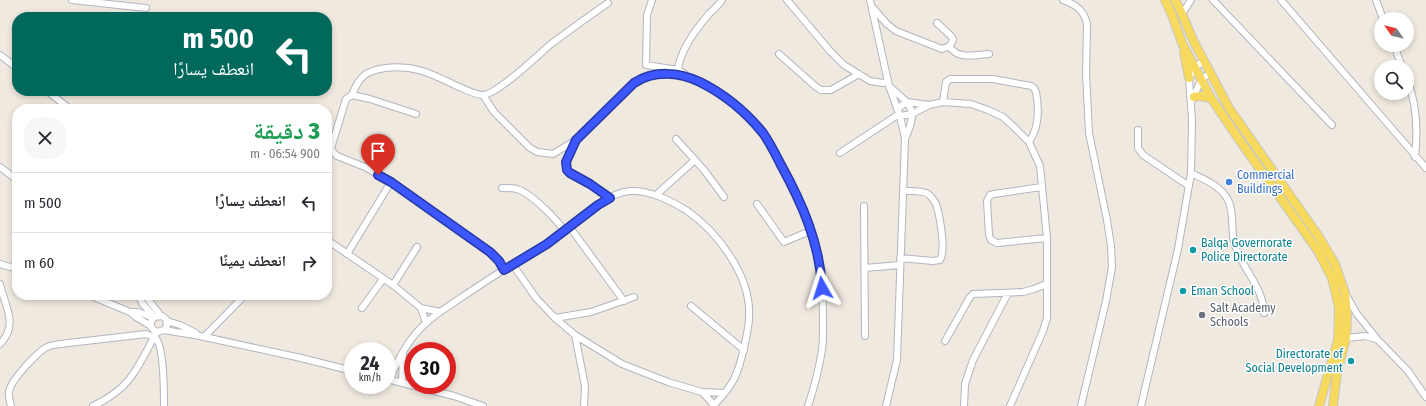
<!DOCTYPE html>
<html lang="ar">
<meta charset="utf-8">
<style>
:root{--surface:#fff;--page:#f7f7f7;--text:#2b2b33;--muted:#7c7c81;--line:#e1e1e2}
body{margin:0;font-family:"Fira Sans Condensed","Noto Naskh Arabic",sans-serif;background:var(--page);color:var(--text);direction:rtl;height:100vh;display:flex;flex-direction:column;font-size:15px;white-space:nowrap}
*{box-sizing:border-box;margin:0}
p{font-size:13px;color:var(--muted)}
.icon{flex:none;width:22px;height:22px;fill:none;stroke:currentColor;stroke-width:2;stroke-linecap:round;stroke-linejoin:round}
.map{position:relative;flex:1;overflow:hidden;direction:ltr}
.drawer{position:absolute;left:12px;top:104px;width:320px;height:196px;display:flex;flex-direction:column;background:var(--surface);border-radius:16px;box-shadow:0 2px 6px #0003;direction:rtl}
.drawer>*{flex:none}
.top-card{position:absolute;left:12px;top:12px;width:320px;height:84px;border-radius:16px;box-shadow:0 2px 6px #0003;direction:rtl;background:#00695c;color:#fff;overflow:hidden}
.needle{width:26px;rotate:304deg}
.tools{position:absolute;left:1374px;top:12px;display:grid;gap:8px}
.tools a{display:grid;place-items:center;width:40px;height:40px;border-radius:50%;background:var(--surface);box-shadow:0 2px 6px #0003;font-size:20px}
.speed{position:absolute;left:344px;top:342px;display:flex;gap:8px;font-size:20px;font-weight:700;text-align:center}
.speed>*{display:grid;place-content:center;width:52px;height:52px;border-radius:50%;background:var(--surface);box-shadow:0 2px 6px #0003;line-height:1}
.speed small{font-size:10px;font-weight:400}
.speed .limit{border:6px solid #d22;background:#fff;color:#111}
.pin{position:absolute;display:grid;place-items:center;width:34px;height:34px;color:#fff;margin:-41px -17px;border-radius:50% 50% 50% 0;rotate:-45deg;box-shadow:0 0 4px #0007}
.pin .icon{rotate:45deg}
.me{position:absolute;width:44px;margin:-22px;rotate:354deg;stroke-linejoin:round;filter:drop-shadow(0 0 3px #0008)}
.turn{display:flex;align-items:center;gap:14px;height:84px;padding:0 12px;font-size:18px}
.turn .icon{width:52px;height:52px;stroke-width:2.5}
.turn b{display:block;font-size:28px;line-height:34px}
.round{display:grid;place-items:center;flex:none;width:42px;height:42px;border-radius:16px;background:var(--page)}
.summary{display:flex;align-items:center;justify-content:space-between;height:68px;padding:0 12px}
h1{font-size:24px;font-weight:800;line-height:30px;color:#1e9e55}
ul{padding:0;list-style:none}
li{display:flex;align-items:center;gap:12px;height:60px;padding:0 12px;border-top:1px solid var(--line)}
li div{flex:1}
li b{display:block;font-size:15px}
li em{font-style:normal}
.map>svg:first-child{display:block}
.lines{fill:none;stroke-linecap:round;stroke-linejoin:round}
.minor-casing{stroke:#b3b5c1;stroke-width:8}
.major-casing{stroke:#c8c8c8;stroke-width:10}
.minor{stroke:#fff;stroke-width:6}
.major{stroke:#f6d95d;stroke-width:8}
.route-casing{stroke:#2739a6;stroke-width:10}
.route{stroke:#3c57ff;stroke-width:7}
.shop-dot{fill:#3f7fe0;stroke:#fff;stroke-width:1.5}
.culture-dot{fill:#0f9aa8;stroke:#fff;stroke-width:1.5}
.worship-dot{fill:#6b7280;stroke:#fff;stroke-width:1.5}
.labels{text-anchor:middle;stroke-width:3;stroke-linejoin:round;paint-order:stroke}
.shop-label{font-size:12px;fill:#366cbe;stroke:#fff;text-anchor:start}
.culture-label{font-size:12px;fill:#0d838f;stroke:#fff;text-anchor:start}
.worship-label{font-size:12px;fill:#5b616d;stroke:#fff;text-anchor:start}
</style>
<div class="map">
<svg width="1426" height="406" viewBox="0 0 1426 406">
<rect width="100%" height="100%" fill="#efe9df"/>
<g class="lines">
<g class="minor-casing">
<path id="minor" d="M 72,0 L 146,8
M 652,0 L 647,15 L 646,65 L 678,70 L 685,74
M 787,0 L 830,51 L 844,65 L 870,81 L 883,83 L 888,81
M 870,0 L 889,86 L 900,116 L 905,139 L 897,360 L 886,406
M 1063,0 C 1076,5 1084,10 1087,24 L 1086,74 L 1089,133 L 1107,220 L 1111,246 L 1112,267 L 1106,301 L 1081,406
M 1213,0 L 1332,125
M 1281,0 L 1426,168
M 1376,0 L 1383,19
M 873,8 L 887,24 L 896,31 L 942,49 C 948,48 952,45 953,39 L 951,36 L 937,23
M 1182,14 L 1191,0
M 1394,45 L 1402,67
M 949,46 C 958,60 974,55 989,54
M 779,54 L 815,86 L 821,90 L 831,90 L 859,74
M 0,55 L 17,68
M 678,70 C 680,50 696,29 709,14 C 714,9 719,5 722,0
M 1407,79 C 1417,104 1418,130 1415,157
M 890,87 C 913,107 918,109 905,139
M 47,91 L 70,109
M 352,95 C 359,77 365,71 385,68 C 414,64 432,74 457,86 C 465,89 474,95 483,95 C 498,94 538,55 551,44 C 570,30 589,16 608,3
M 483,95 L 494,112 L 529,147 L 537,152 L 553,154 L 576,140
M 1192,100 L 1201,80 L 1210,73
M 943,102 L 946,82 L 950,79 L 993,79 L 1031,86 L 1034,88 L 1036,92 C 1039,108 1039,128 1029,142
M 897,109 L 907,102 L 929,105
M 416,114 L 370,99 L 352,95 L 346,99 L 331,148 L 333,152 L 337,156 L 365,167 L 391,182 L 490,252 L 499,261 L 504,269
M 900,116 L 912,114 L 929,105 L 943,102 L 971,104 L 988,110 L 1003,117 L 1014,127 L 1029,142 L 1040,166 L 1047,238 L 1047,318 L 1043,331 L 1010,406
M 1138,130 L 1138,148 L 1143,155 L 1189,186
M 676,139 L 704,170 L 724,197
M 840,153 L 899,114
M 0,167 L 17,180
M 1191,173 C 1205,180 1220,185 1228,200 C 1235,213 1230,231 1235,245 C 1242,269 1263,286 1264,313
M 1041,187 L 994,194 L 990,195 L 987,201 L 989,235 L 991,240 L 997,243 L 1047,238
M 502,188 C 507,188 512,188 517,189 C 531,193 555,218 564,230
M 656,195 L 695,160
M 610,198 L 590,184 L 570,173 L 567,170 L 566,163 L 576,140 L 634,83 C 653,70 679,72 700,82 C 724,94 745,112 762,133 C 770,142 775,154 781,164 C 800,199 816,236 821,275 C 823,292 823,311 823,329 C 823,336 823,343 822,350 C 819,369 814,388 808,406
M 757,204 L 784,242 L 810,231
M 864,206 L 865,336
M 569,226 L 624,301
M 327,240 L 393,285 L 421,308 L 440,312
M 347,254 L 391,182
M 900,258 L 933,261 L 940,260 C 946,251 940,218 937,207 C 936,203 932,197 928,194 C 922,190 911,191 904,191
M 0,264 L 17,269
M 513,265 L 536,298 L 555,318 L 575,335 L 622,364 L 668,382 L 702,392 L 724,393
M 865,268 L 900,265
M 0,284 C 5,307 19,324 0,344
M 393,285 L 417,247
M 89,295 L 130,312 L 136,317 L 151,326
M 139,295 L 142,303 L 154,317
M 143,295 L 147,298 L 161,316
M 1346,295 L 1357,314 L 1377,339 L 1408,371 L 1426,397
M 691,306 L 744,350
M 362,308 L 383,279
M 421,308 L 426,323
M 130,312 L 138,312 L 154,318
M 555,318 L 591,312 L 634,297
M 167,321 L 180,325 L 196,333
M 164,330 L 167,326 L 166,319 L 162,316 L 154,317 C 149,323 150,329 157,332 L 164,330 L 200,336 L 301,358 L 353,371
M 575,335 L 585,386 L 584,406
M 204,337 L 245,295
M 1346,338 L 1365,336 L 1376,339
M 945,341 L 970,297 L 973,294 L 1023,292 L 1034,289 L 1046,284
M 387,379 L 454,396 L 483,406
M 389,379 C 399,359 408,339 425,324 C 435,314 448,307 459,299 C 474,289 489,279 505,269 C 519,261 533,253 546,244 C 568,229 603,193 630,191 C 650,190 669,200 686,210 C 718,232 752,277 749,318 C 749,325 747,332 746,339 C 743,352 740,368 734,379 C 729,389 721,398 713,406
M 402,382 L 403,353
M 702,392 L 714,405
M 11,406 C 10,401 8,396 9,391 C 12,379 35,355 45,348 C 50,345 55,345 60,344 L 146,334 C 150,336 155,336 157,340 C 164,351 164,392 164,406
M 93,406 C 130,389 137,369 155,335
M 964,406 L 965,384 L 973,360 L 1008,293
M 1141,406 L 1178,249 L 1191,173 L 1192,120 L 1189,78 L 1195,68 L 1204,60"/>
</g>
<g class="major-casing">
<path id="major" d="M 1165,0 L 1172,15 L 1182,43 L 1211,98 L 1238,138 L 1318,251 L 1332,278 L 1339,307 L 1338,340 L 1319,406
M 1175,0 L 1182,14 L 1193,40 L 1229,108 L 1319,237 L 1335,264 L 1345,293 L 1347,316 L 1346,338 L 1337,373 L 1333,406
M 1184,52 L 1189,78
M 1194,97 L 1200,96 L 1211,98"/>
</g>
<use href="#minor" class="minor"/>
<use href="#major" class="major"/>
</g>
<g class="lines">
<g class="route-casing">
<path id="route" d="M 378,175 L 391,182 L 490,252 L 499,261 L 504,270 L 547,244 L 598,205 L 610,198 L 590,184 L 570,173 L 567,170 L 566,162 L 576,140 L 634,83 C 654,70 679,72 700,82 C 724,94 746,112 763,133 C 770,143 776,155 781,165 C 802,203 820,244 822,288"/>
</g>
<use href="#route" class="route"/>
</g>
<circle class="shop-dot" cx="1229" cy="182" r="4"/>
<g class="culture-dot">
<circle cx="1193" cy="250" r="4"/>
<circle cx="1183" cy="291" r="4"/>
<circle cx="1351" cy="361" r="4"/>
</g>
<circle class="worship-dot" cx="1202" cy="315" r="4"/>
<g class="labels">
<g class="shop-label">
<text x="1237" y="179">Commercial<tspan x="1237" dy="14">Buildings</tspan></text>
</g>
<g class="culture-label">
<text x="1201" y="247">Balqa Governorate<tspan x="1201" dy="14">Police Directorate</tspan></text>
<text x="1191" y="295">Eman School</text>
<text x="1343" y="358" text-anchor="end">Directorate of<tspan x="1343" dy="14">Social Development</tspan></text>
</g>
<g class="worship-label">
<text x="1210" y="312">Salt Academy<tspan x="1210" dy="14">Schools</tspan></text>
</g>
</g>
</svg>
<div class="tools">
<a><svg class="needle" viewBox="-14 -14 28 28"><path d="M0-13l5 13h-10z" fill="#e53935"/><path d="M0 13l5-13h-10z" fill="#7c7c81"/></svg></a>
<a><svg class="icon" aria-label="search" viewBox="0 0 24 24"><circle cx="10" cy="10" r="6"/><path d="M15 15l6 6"/></svg></a>
</div>
<div class="speed"><div>24<small>km/h</small></div><div class="limit">30</div></div>
<div class="pin" style="left:378px;top:175px;background:#d93025"><svg class="icon" aria-label="arrive" viewBox="0 0 24 24"><path d="M6 21V4h12l-3 4 3 4H6"/></svg></div>
<svg class="me" style="left:822px;top:288px" viewBox="-20 -20 40 40"><path d="M0-17L14 15 0 8-14 15z" fill="#3c57ff" stroke="#fff" stroke-width="4"/></svg>
<div class="top-card">
<div class="turn"><svg class="icon" aria-label="left" viewBox="0 0 24 24"><path d="M17 20v-9H6M10 6l-5 5 5 5"/></svg><div><b>500 m</b>انعطف يسارًا</div></div>
</div>
<section class="drawer">
<div class="summary"><div><h1>3 دقيقة</h1><p>900 m · 06:54</p></div><a class="round"><svg class="icon" aria-label="close" viewBox="0 0 24 24"><path d="M6 6l12 12M18 6L6 18"/></svg></a></div>
<ul>
<li><svg class="icon" aria-label="left" viewBox="0 0 24 24"><path d="M17 20v-9H6M10 6l-5 5 5 5"/></svg><div><b>انعطف يسارًا</b></div><em>500 m</em></li>
<li><svg class="icon" aria-label="right" viewBox="0 0 24 24"><path d="M7 20v-9h11M14 6l5 5-5 5"/></svg><div><b>انعطف يمينًا</b></div><em>60 m</em></li>
</ul>
</section>
</div>
